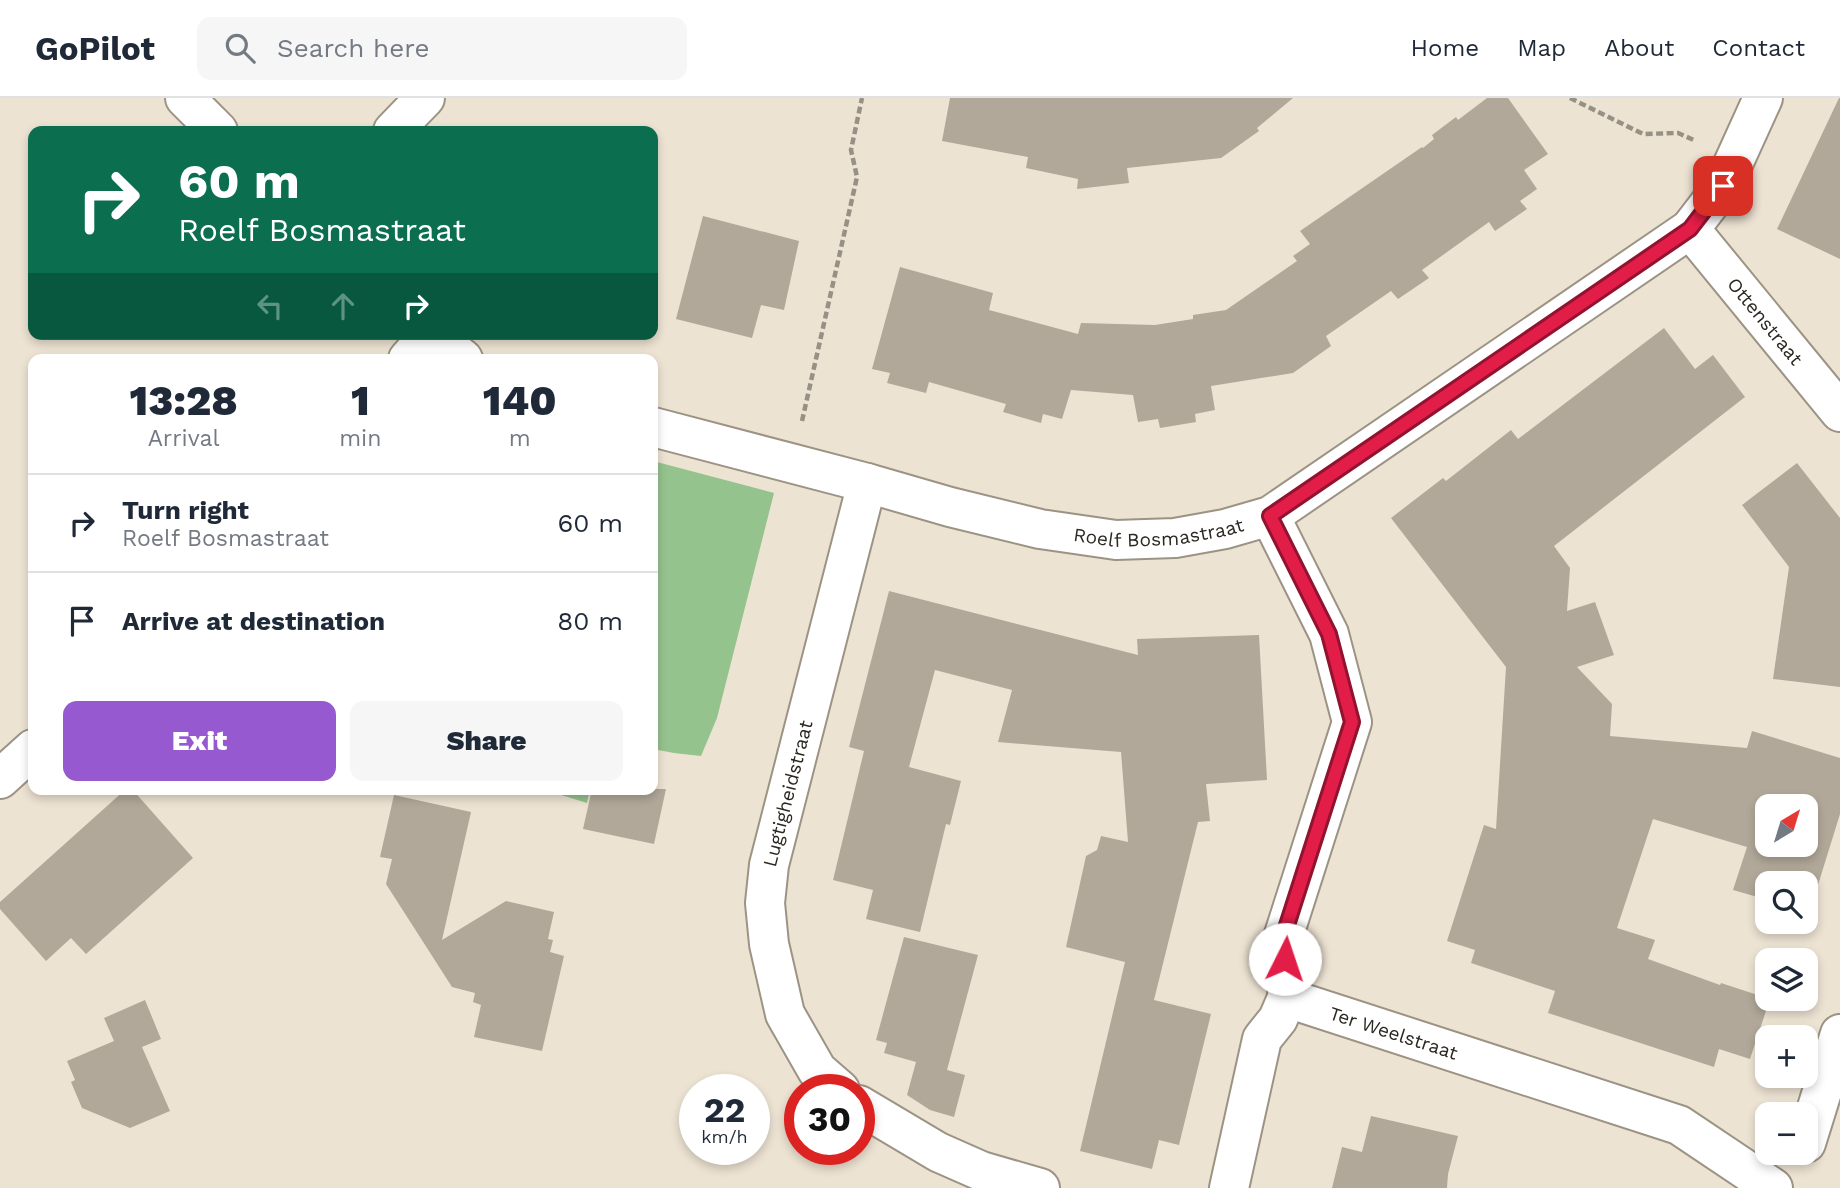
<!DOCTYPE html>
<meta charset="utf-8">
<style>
:root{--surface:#fff;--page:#f6f6f7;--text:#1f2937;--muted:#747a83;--line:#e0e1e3;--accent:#9659cf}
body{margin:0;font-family:"Work Sans",sans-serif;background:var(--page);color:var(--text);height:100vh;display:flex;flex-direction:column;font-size:26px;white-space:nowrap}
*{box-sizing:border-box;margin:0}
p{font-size:23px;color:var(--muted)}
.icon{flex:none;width:38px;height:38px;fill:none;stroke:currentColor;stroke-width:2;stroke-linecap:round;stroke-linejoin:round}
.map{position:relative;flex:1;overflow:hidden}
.panel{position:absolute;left:28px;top:256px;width:630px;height:441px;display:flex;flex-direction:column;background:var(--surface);border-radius:14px;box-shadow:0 4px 10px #0003}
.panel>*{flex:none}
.hud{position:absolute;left:28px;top:28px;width:630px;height:214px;border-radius:14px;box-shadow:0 4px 10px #0003;background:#0b6e4f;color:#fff;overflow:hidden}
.needle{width:46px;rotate:38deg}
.controls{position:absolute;left:1755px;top:696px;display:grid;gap:14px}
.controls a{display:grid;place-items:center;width:63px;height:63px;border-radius:14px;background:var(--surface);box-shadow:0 4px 10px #0003;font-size:35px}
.speed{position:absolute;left:679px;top:976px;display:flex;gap:14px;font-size:35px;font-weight:700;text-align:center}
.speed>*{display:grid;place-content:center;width:91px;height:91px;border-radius:50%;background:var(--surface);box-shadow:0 4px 10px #0003;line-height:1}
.speed small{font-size:18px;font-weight:400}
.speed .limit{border:10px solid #d22;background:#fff;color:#111}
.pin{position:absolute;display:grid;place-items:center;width:60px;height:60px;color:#fff;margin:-30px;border-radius:14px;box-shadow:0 4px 10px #0006}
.me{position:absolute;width:77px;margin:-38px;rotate:4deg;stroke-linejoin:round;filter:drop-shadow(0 0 5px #0008)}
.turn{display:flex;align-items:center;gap:24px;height:147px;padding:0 35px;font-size:32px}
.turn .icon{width:91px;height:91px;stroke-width:2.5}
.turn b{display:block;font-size:49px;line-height:60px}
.lanes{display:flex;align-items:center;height:66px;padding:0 35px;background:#0003;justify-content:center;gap:35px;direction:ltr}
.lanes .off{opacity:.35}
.eta{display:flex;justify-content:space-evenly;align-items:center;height:119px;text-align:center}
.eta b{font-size:42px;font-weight:800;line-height:49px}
.cta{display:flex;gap:14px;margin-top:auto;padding:14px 35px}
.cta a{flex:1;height:80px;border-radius:14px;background:var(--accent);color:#fff;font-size:28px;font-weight:800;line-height:80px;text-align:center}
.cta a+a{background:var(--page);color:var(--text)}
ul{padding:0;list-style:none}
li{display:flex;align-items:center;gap:21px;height:98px;padding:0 35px;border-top:2px solid var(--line)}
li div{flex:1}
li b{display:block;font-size:26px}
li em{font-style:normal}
header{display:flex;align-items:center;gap:42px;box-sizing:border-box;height:98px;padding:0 35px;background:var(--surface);border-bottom:2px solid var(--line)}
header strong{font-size:33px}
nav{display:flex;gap:38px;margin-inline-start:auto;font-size:24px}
.search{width:490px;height:63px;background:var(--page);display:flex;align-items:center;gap:18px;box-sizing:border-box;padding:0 24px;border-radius:14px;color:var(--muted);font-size:26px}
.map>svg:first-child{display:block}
.green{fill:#95c38e}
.building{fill:#b1a899;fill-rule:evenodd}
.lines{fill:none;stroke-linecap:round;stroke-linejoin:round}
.street-casing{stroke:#9c9384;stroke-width:42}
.secondary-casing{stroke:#9c9384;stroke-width:42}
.path{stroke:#979085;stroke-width:4.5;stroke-dasharray:7 3.5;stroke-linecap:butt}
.street{stroke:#fff;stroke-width:38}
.secondary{stroke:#fff;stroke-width:38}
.route-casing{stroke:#92132f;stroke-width:18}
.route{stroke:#e11d48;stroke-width:12}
.labels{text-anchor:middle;stroke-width:6;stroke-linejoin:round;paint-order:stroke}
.street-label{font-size:19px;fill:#2b2822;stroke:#ede3d3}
</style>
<header>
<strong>GoPilot</strong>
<div class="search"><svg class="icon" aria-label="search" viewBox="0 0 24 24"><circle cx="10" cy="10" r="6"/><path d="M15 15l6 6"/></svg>Search here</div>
<nav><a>Home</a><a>Map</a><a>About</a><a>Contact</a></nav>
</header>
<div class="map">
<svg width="1840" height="1090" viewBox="0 0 1840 1090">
<rect width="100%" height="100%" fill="#ede3d3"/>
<path class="green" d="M 653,363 L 774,395 L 717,620 L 701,658 L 674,655 L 653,651 Z
M 542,691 L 590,691 L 587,705 Z"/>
<path class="building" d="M 950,0 L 1293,0 L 1257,30 L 1259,33 L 1221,60 L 1127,70 L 1129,85 L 1077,91 L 1078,81 L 1026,70 L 1028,59 L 942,43 Z
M 1487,0 L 1508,0 L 1548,56 L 1524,72 L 1537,91 L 1520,103 L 1527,111 L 1495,133 L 1489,124 L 1422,172 L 1429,180 L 1398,201 L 1391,193 L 1326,238 L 1331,248 L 1293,275 L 1211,288 L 1215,312 L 1195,316 L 1196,324 L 1160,330 L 1158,321 L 1138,324 L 1133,297 L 1071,292 L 1062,321 L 1043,316 L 1041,325 L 1003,314 L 1006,306 L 929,284 L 926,295 L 887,285 L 890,275 L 872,271 L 900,169 L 993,195 L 989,212 L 1078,236 L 1081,225 L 1155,227 L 1193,221 L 1193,217 L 1226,212 L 1297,163 L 1293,158 L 1310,146 L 1300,133 L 1422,49 L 1423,50 L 1434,41 L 1432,37 L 1456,19 L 1458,22 Z
M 1839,0 L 1840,0 L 1840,161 L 1777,131 Z
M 703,118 L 799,143 L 784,212 L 761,207 L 752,240 L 676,221 Z
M 1664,230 L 1695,271 L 1713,257 L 1745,299 L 1554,448 L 1570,470 L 1567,513 L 1595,504 L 1614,557 L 1577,569 L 1612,606 L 1610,638 L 1747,650 L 1752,633 L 1840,660 L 1840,716 L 1809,816 L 1806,814 L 1806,786 L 1768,786 L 1768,802 L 1733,792 L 1747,749 L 1653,721 L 1617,830 L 1655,842 L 1648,861 L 1720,887 L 1721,885 L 1770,901 L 1750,961 L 1719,951 L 1714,969 L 1548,915 L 1555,893 L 1471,865 L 1475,852 L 1447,843 L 1484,727 L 1496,731 L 1506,569 L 1391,420 L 1443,380 L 1446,383 L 1511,332 L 1518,341 ZM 1768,709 L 1806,709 L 1806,747 L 1768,747 Z
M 1797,365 L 1840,420 L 1840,589 L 1773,581 L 1789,469 L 1742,407 Z
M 889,493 L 1138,557 L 1137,541 L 1259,537 L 1267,682 L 1206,686 L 1210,723 L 1198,724 L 1154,902 L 1211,916 L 1179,1047 L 1159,1042 L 1152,1071 L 1080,1053 L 1125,864 L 1066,849 L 1086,758 L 1097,752 L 1101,738 L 1128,744 L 1121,654 L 998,644 L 1012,592 L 935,572 L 909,669 L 961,683 L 950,727 L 946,726 L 920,834 L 866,821 L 873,792 L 833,782 L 864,653 L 849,649 Z
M 126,691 L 132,691 L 193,760 L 86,856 L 71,840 L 46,863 L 0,811 L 0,804 Z
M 592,691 L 666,691 L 654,746 L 583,731 Z
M 394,697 L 471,714 L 442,842 L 506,803 L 554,814 L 548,841 L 553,842 L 550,854 L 564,858 L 542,953 L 474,939 L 481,907 L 473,904 L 475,895 L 452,889 L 386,786 L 392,761 L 380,759 Z
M 904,839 L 978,857 L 947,972 L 965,977 L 954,1019 L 930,1012 L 907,997 L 916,964 L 884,955 L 887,945 L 876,942 Z
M 145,902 L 161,941 L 142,949 L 170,1013 L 130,1030 L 82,1010 L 71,984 L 75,982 L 67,963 L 114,943 L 104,920 Z
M 1371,1018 L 1458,1038 L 1448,1076 L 1447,1090 L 1332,1090 L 1342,1049 L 1362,1054 Z"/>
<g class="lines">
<g class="street-casing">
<g id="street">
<path d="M 393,33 L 425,0"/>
<path id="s1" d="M 1690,131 L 1840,314"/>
<path d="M 408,261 L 430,236"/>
<path id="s2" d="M 1270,418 L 1329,536 L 1352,624 L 1281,846 L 1288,876 L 1287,900 L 1679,1027 L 1773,1090"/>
<path d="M 0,681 L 33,651"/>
<path id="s3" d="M 840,992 L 817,972 L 785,916 L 769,846 L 765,805 L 769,767 L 867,385"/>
<path d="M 859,1007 L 938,1054 L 981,1073 L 1040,1090"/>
<path d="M 1806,1045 L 1840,936"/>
<path d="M 1229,1090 L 1262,941 L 1278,921 L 1287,900"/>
</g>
</g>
<g class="secondary-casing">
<g id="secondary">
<path d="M 185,0 L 218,33"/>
<path d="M 431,236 L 463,261"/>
<path id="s4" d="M 653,329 L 867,385 L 950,409 L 1040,431 L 1116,442 L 1175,440 L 1225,431 L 1270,418 L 1690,131 L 1723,88 L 1763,0"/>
</g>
</g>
<path class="path" d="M 1570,0 L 1643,36 L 1678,35 L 1696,43
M 802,323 L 857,79 L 851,52 L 862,0"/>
<use href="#street" class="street"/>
<use href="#secondary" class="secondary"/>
</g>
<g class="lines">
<g class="route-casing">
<path id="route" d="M 1285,861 L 1281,846 L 1352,624 L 1329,536 L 1270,418 L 1690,131 L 1723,88"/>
</g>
<use href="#route" class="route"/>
</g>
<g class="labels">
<g class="street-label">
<text dy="7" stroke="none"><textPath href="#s1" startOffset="119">Ottenstraat</textPath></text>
<text dy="7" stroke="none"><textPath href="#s4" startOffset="520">Roelf Bosmastraat</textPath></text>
<text dy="7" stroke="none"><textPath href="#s3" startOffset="320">Lugtigheidstraat</textPath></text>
<text dy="7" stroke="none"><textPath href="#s2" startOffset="623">Ter Weelstraat</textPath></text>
</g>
</g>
</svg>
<div class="controls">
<a><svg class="needle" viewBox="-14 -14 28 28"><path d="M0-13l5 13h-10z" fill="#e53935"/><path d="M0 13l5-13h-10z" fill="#747a83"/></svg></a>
<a><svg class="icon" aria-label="search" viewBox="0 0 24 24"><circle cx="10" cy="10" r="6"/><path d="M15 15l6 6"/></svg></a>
<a><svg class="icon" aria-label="layers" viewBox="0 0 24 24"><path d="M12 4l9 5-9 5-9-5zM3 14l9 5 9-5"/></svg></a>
<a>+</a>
<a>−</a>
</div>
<div class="speed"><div>22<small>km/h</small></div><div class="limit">30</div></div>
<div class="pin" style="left:1723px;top:88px;background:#d93025"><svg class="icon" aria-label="arrive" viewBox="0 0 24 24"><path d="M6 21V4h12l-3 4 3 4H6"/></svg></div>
<svg class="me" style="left:1285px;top:861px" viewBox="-20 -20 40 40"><circle r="19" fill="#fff"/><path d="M0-13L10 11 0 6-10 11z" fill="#e11d48"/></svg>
<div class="hud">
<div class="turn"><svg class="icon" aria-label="right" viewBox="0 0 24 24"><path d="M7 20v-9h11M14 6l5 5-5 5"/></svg><div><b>60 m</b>Roelf Bosmastraat</div></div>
<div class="lanes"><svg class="icon off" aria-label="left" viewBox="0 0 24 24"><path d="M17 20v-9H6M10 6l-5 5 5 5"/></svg><svg class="icon off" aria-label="ahead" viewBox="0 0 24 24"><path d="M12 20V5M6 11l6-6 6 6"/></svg><svg class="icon" aria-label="right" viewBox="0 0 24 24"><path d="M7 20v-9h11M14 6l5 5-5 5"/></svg></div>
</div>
<section class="panel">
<div class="eta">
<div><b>13:28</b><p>Arrival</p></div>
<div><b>1</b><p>min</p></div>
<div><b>140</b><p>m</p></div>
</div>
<ul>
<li><svg class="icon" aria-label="right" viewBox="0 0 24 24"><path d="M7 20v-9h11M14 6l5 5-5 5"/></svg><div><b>Turn right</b><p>Roelf Bosmastraat</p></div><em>60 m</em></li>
<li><svg class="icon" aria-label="arrive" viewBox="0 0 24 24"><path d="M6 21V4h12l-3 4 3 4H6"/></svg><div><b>Arrive at destination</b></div><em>80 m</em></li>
</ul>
<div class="cta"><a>Exit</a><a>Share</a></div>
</section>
</div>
